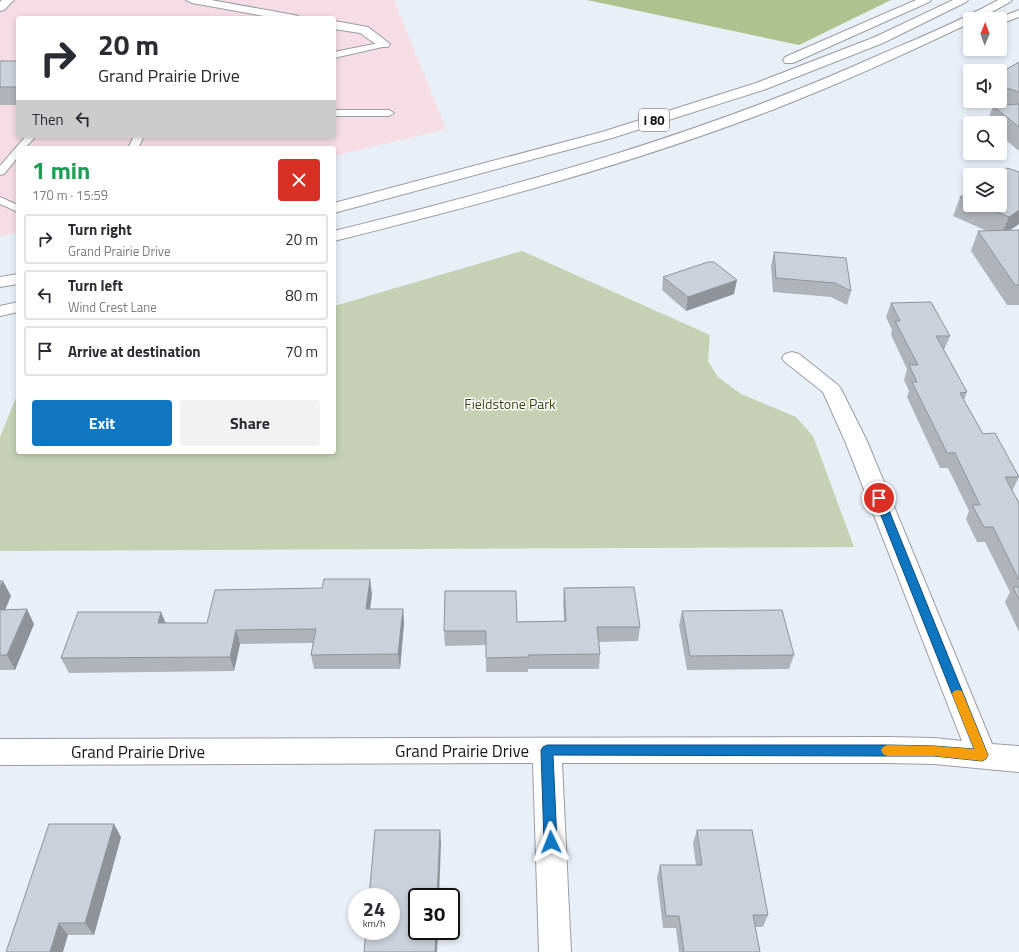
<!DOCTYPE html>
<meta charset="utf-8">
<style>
:root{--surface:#fff;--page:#f2f2f3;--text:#2b2b33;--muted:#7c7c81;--line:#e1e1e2;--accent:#0f76c1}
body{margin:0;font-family:"Titillium Web",sans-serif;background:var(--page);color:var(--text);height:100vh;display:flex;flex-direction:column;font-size:15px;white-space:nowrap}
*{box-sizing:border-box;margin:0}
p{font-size:13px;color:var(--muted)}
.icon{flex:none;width:22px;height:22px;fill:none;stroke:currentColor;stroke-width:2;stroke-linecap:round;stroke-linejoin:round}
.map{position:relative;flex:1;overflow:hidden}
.details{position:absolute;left:16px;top:146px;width:320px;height:308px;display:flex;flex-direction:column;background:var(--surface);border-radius:4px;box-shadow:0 2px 6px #0003}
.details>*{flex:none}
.top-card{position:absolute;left:16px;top:16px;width:320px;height:122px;border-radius:4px;box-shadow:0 2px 6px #0003;background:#fff;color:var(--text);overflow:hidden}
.needle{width:26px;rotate:1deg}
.tools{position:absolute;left:963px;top:12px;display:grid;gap:8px}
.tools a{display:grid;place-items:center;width:44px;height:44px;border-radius:4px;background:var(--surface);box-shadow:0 2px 6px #0003;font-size:20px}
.speed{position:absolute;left:348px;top:888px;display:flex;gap:8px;font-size:20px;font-weight:700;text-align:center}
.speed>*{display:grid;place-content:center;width:52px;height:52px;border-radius:50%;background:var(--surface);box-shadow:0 2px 6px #0003;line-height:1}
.speed small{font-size:10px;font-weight:400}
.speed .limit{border:2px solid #111;border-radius:6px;background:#fff;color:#111}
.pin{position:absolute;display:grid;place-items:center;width:34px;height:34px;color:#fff;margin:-17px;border:2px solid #fff;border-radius:50%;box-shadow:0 1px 4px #0007}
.me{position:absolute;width:44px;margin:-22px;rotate:358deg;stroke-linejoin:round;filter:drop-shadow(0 0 3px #0008)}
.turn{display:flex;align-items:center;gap:14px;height:84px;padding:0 16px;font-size:18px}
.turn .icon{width:52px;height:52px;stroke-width:2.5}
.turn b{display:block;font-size:28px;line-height:34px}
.then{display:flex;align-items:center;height:38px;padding:0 16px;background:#0003;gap:8px;font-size:15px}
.round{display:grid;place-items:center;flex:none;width:42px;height:42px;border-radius:4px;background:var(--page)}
.overview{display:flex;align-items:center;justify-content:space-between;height:68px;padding:0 16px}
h1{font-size:24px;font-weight:700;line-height:30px;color:#1e9e55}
.primary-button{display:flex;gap:8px;margin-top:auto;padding:8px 16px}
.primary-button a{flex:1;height:46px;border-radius:4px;background:var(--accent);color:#fff;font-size:16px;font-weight:700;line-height:46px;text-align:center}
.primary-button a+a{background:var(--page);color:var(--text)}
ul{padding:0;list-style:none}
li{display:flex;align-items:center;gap:12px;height:50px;margin:0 8px 6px;padding:0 8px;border:2px solid var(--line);border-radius:4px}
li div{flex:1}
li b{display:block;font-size:15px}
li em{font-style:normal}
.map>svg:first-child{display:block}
.commercial{fill:#f6dce4;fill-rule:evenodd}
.green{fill:#c5d1b2}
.forest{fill:#afc18f}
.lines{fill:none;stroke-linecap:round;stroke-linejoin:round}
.service-casing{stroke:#989da6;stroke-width:2}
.minor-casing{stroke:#989da6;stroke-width:2}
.motorway-casing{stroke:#989da6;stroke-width:2}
.service{fill:#fff;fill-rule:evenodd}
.minor{fill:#fff;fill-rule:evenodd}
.motorway{fill:#fff;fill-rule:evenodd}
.wall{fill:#afb4bb}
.shaded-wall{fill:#8e9299}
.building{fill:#cbd1da;stroke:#8e9299}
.route{fill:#0f76c1;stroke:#0a4d7d}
.slow{fill:#f59e0b}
.labels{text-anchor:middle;stroke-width:3;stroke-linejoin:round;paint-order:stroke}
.shield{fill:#fff;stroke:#5d5f61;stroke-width:1}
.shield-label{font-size:13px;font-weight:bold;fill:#181a1d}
.park-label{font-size:14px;fill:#36460e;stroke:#fff}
.near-street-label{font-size:17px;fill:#181a1d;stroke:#fff}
</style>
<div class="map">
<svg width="1019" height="952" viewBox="0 0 1019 952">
<rect width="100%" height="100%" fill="#e9eff7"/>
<path class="commercial" d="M 0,0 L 394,0 L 446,129 L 334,156 L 334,148 L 18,148 L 18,232 L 0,236 ZM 18,18 L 334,18 L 334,136 L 18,136 Z"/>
<path class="green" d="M 522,251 L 710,335 L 708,361 L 718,377 L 741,394 L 796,417 L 813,436 L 854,547 L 0,551 L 0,437 L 18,393 L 18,452 L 334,452 L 334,306 Z"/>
<path class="forest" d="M 587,0 L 891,0 L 799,45 Z"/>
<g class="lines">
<g class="service-casing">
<path id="service" d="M 384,42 L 388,44 L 387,46 L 334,58 L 334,52 Z
M 334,110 L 389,110 L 394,113 L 389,116 L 334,116 Z
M 26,136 L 36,136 L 25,148 L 18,148 L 18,157 L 4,174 L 0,175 L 0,166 Z
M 134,136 L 144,136 L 138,148 L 128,148 Z
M 0,197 L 18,205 L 18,212 L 0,204 Z"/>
</g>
<g class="minor-casing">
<path id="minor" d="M 2,0 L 14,0 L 4,10 L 0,11 L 0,2 Z
M 186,0 L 211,0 L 294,15 L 298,16 L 300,18 L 275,18 L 192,3 Z
M 334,21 L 368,27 L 390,44 L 388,47 L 380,47 L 360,33 L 334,29 Z
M 792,352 L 799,354 L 838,385 L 841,389 L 867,441 L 992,744 L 1019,746 L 1019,772 L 934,764 L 888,763 L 562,763 L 571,952 L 539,952 L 533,763 L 0,765 L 0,739 L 888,737 L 934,738 L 962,741 L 845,441 L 823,392 L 785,362 L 782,358 L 785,354 Z"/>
</g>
<g class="motorway-casing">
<path id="motorway" d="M 916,0 L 931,0 L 929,2 L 793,63 L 785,63 L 783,60 L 785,57 Z
M 953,0 L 968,0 L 966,2 L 883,43 L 766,89 L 612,138 L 334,213 L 334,203 L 602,132 L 756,83 L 875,37 Z
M 998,0 L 1012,0 L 1010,2 L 979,19 L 970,19 L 970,23 C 905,54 839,84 772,110 C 629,165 482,204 334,241 L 334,231 C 520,185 704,134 879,55 C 919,38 960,21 998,0 Z
M 1019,10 L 1019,17 L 1000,24 L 1000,19 L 996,19 Z
M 18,274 L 18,284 L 0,287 L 0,277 Z
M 18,302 L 18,312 L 0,316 L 0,306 Z"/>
</g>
<use href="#service" class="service"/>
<use href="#minor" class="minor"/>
<use href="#motorway" class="motorway"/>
</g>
<path class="wall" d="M 0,61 L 18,61 L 18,105 L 0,105 Z
M 1019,62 L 1019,151 L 1000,135 L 1000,123 L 987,123 L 993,106 L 1001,106 L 987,101 L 1000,101 L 1000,73 Z
M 1019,172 L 1019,224 L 1010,230 L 1019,230 L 1019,305 L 1007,305 L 971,251 L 978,231 L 987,231 L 953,216 L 960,197 L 970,191 L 970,205 L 1000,205 Z
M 774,252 L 851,291 L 847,305 L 831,297 L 773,292 L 771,266 Z
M 663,277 L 734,294 L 686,311 L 662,290 Z
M 891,303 L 950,336 L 944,350 L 967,392 L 964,400 L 983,434 L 1019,477 L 1012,491 L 1019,503 L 1019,632 L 1005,602 L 1010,592 L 985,542 L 977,542 L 966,519 L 969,511 L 948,468 L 940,468 L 907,397 L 909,391 L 904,380 L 907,369 L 891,335 L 892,330 L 886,317 Z
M 0,581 L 11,596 L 5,610 L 34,624 L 15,670 L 0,670 Z
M 564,588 L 640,627 L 638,641 L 599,642 L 600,654 L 599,669 L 528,669 L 528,672 L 486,672 L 486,645 L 445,646 L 444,631 L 517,622 L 564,621 L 563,603 Z
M 372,594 L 370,609 L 403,609 L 404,623 L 400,669 L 314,669 L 311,655 L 313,643 L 240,644 L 234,671 L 69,673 L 61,658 L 165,623 L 207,623 Z
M 682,611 L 794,655 L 789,669 L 687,670 L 679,625 Z
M 697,830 L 768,915 L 763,927 L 755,927 L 760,952 L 679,952 L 676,928 L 663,928 L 657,878 L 660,865 L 696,865 L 693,843 Z
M 121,837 L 94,935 L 68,935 L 6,952 Z"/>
<path class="shaded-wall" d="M 1019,210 L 1019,224 L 1001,236 L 1009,217 Z
M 737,280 L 734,294 L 686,311 L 688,297 Z
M 370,579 L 372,594 L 368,623 L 366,609 Z
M 3,581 L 11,596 L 0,621 L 0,588 Z
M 27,609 L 34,624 L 15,670 L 7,655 Z
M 403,609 L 404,623 L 400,669 L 398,654 Z
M 161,612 L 167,626 L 158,623 Z
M 236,630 L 240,644 L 234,671 L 230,657 Z
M 114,824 L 121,837 L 94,935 L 85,923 Z
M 440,830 L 441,843 L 439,897 L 437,897 Z
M 59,923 L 68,935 L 63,952 L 50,952 Z
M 436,931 L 438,931 L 437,952 L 435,952 Z"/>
<path class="building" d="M 0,61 L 18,61 L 18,87 L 0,87 Z
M 1019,62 L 1019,92 L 1000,86 L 1000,73 Z
M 1019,104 L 1019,127 L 993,106 Z
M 1007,168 L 1019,172 L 1019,210 L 1009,217 L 980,205 L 1000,205 L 1000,175 L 995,175 Z
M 970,191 L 970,201 L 960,197 Z
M 1019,230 L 1019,285 L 1015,285 L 978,231 Z
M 774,252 L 846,258 L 851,291 L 835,283 L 776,278 Z
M 708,262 L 714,262 L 737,280 L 688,297 L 663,277 Z
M 931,302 L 950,336 L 936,336 L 967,392 L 960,393 L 983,434 L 995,433 L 1019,477 L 1005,477 L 1019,503 L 1019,580 L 993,527 L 984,527 L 972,505 L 980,505 L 955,453 L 947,453 L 912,382 L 917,382 L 909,365 L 918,365 L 895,321 L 900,321 L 891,303 Z
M 324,579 L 370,579 L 366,609 L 403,609 L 398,654 L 311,655 L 316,629 L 236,630 L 230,657 L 61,658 L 78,612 L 161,612 L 158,623 L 207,623 L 215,590 L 322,588 Z
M 0,581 L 3,581 L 0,588 Z
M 634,587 L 640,627 L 597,627 L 600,654 L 528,655 L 529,657 L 486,658 L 486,631 L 444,631 L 445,591 L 516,591 L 517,622 L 566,621 L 564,588 Z
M 1013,587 L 1019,587 L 1019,600 Z
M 27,609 L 7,655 L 0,655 L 0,610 Z
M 782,610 L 794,655 L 690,656 L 682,611 Z
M 49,824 L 114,824 L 85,923 L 59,923 L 50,952 L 6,952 Z
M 375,830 L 440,830 L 437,897 L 417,897 L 417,931 L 436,931 L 435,952 L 364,952 L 366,931 L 391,931 L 391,897 L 369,897 Z
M 697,830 L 752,830 L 768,915 L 753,915 L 760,952 L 684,952 L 679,916 L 666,916 L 660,865 L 702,865 Z"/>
<path class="route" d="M 879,495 L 884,498 L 988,755 L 986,759 L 982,761 L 934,756 L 888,756 L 553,755 L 557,842 L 555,846 L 551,848 L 546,846 L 544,842 L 541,750 L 543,747 L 547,745 L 888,745 L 934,746 L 974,749 L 874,498 Z"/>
<path class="slow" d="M 958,690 L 962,691 L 963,694 L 988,755 L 986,759 L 982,761 L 934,756 L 887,756 L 883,754 L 881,750 L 883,747 L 887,745 L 934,746 L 974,749 L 952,694 L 954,691 Z"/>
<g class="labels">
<rect class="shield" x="639" y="109" width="30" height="22" rx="3"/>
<g class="shield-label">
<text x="654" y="125">I 80</text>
</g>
<g class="park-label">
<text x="510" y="409">Fieldstone Park</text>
</g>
<g class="near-street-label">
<text x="462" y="757">Grand Prairie Drive</text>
<text x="138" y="758">Grand Prairie Drive</text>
</g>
</g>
</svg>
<div class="tools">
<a><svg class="needle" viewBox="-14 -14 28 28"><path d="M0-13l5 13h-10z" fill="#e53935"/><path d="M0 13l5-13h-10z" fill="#7c7c81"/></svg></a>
<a><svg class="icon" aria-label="sound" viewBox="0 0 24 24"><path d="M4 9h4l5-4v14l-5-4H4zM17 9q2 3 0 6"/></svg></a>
<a><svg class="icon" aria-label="search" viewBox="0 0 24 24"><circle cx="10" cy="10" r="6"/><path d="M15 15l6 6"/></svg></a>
<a><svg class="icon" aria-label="layers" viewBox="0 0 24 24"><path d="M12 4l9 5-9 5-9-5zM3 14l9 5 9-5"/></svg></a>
</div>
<div class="speed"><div>24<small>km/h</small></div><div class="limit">30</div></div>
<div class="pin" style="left:879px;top:498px;background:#d93025"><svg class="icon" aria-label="arrive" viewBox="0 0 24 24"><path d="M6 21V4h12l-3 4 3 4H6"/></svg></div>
<svg class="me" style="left:551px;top:842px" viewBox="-20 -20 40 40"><path d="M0-17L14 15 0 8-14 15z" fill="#0f76c1" stroke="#fff" stroke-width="4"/></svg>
<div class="top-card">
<div class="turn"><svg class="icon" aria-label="right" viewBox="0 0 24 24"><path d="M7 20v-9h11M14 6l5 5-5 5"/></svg><div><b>20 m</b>Grand Prairie Drive</div></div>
<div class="then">Then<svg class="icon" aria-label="left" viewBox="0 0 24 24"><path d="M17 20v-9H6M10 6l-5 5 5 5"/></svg></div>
</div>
<section class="details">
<div class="overview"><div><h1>1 min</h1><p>170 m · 15:59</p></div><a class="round" style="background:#d93025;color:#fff"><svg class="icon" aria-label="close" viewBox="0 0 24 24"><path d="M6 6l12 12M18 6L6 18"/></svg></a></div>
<ul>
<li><svg class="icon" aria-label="right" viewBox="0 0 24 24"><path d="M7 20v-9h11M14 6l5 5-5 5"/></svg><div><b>Turn right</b><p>Grand Prairie Drive</p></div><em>20 m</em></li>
<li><svg class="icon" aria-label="left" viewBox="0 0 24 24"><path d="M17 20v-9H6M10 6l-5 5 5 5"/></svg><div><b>Turn left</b><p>Wind Crest Lane</p></div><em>80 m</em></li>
<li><svg class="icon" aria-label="arrive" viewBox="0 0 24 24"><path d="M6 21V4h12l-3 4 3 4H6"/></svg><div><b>Arrive at destination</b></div><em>70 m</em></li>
</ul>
<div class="primary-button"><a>Exit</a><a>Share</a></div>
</section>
</div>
